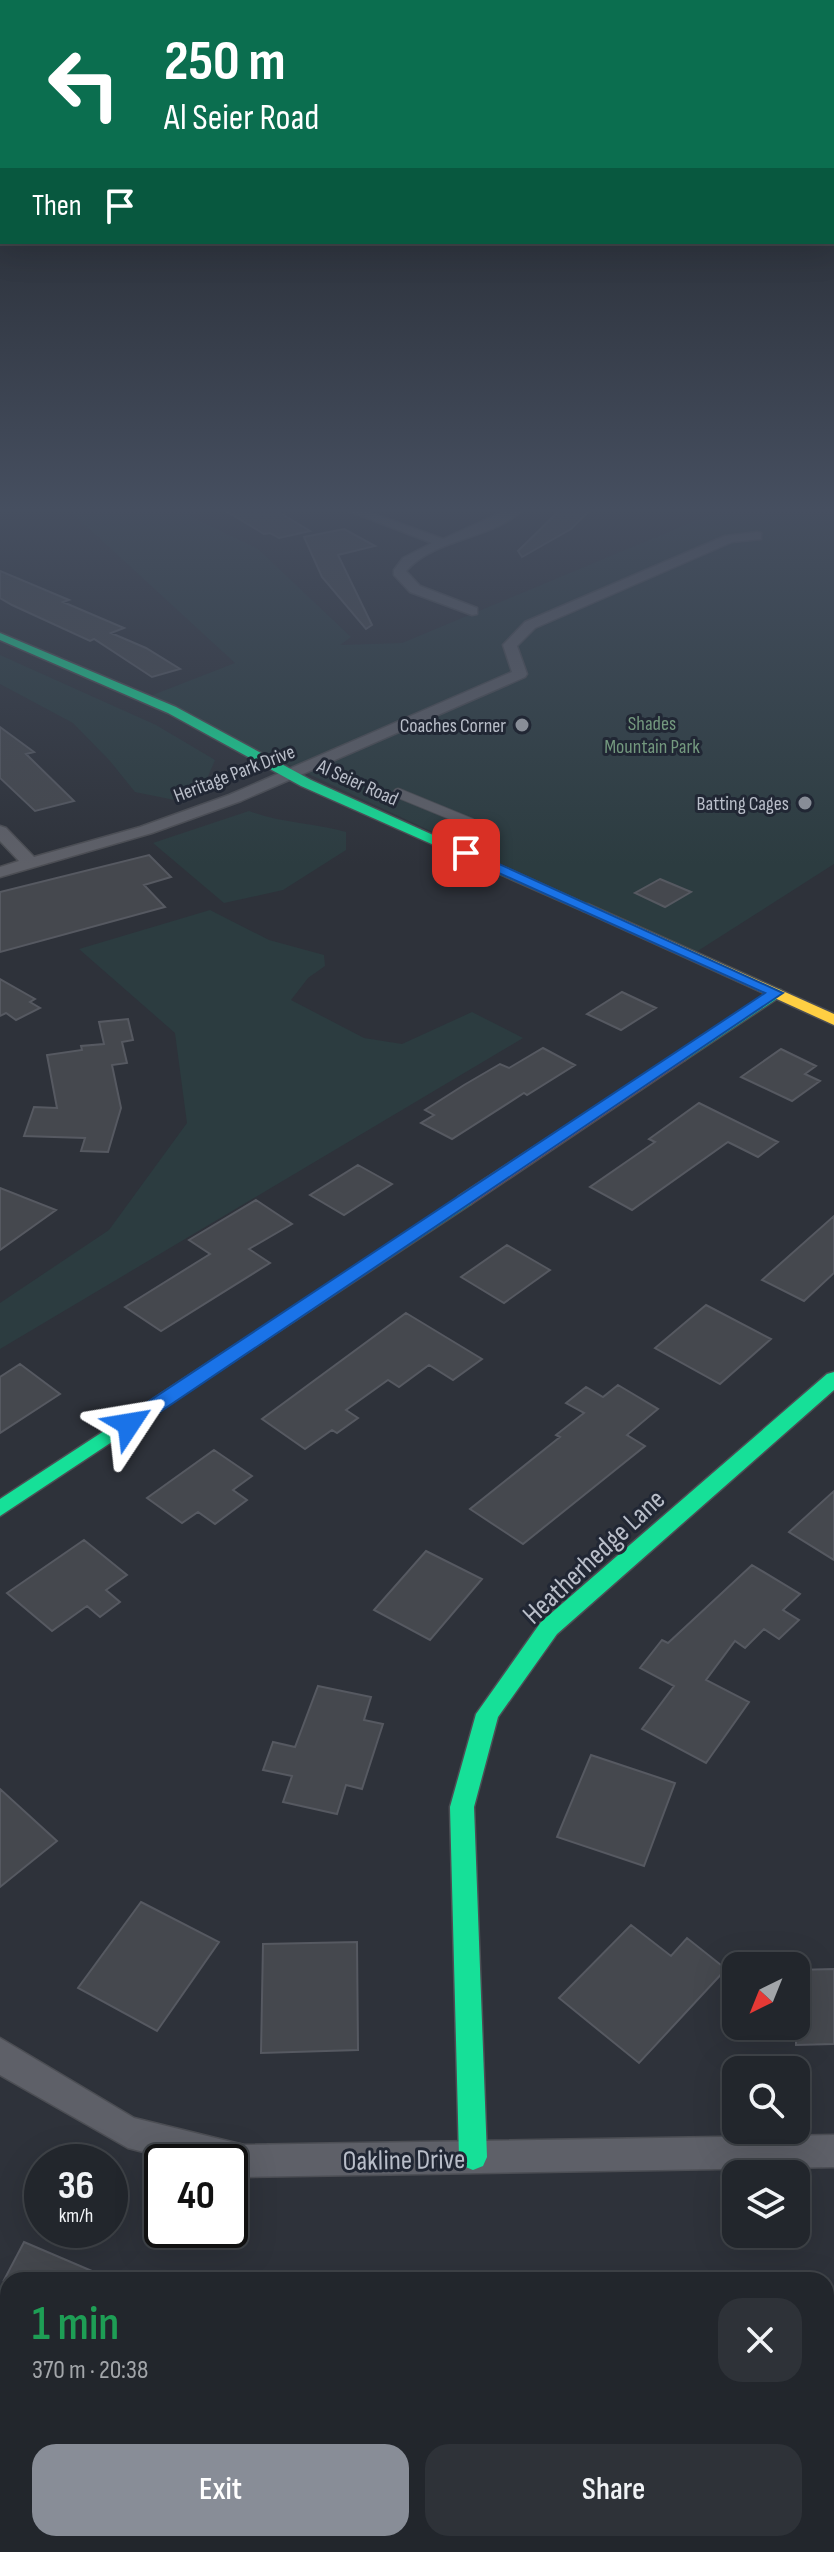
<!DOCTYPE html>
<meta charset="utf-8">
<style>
:root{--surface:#22262c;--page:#2e3238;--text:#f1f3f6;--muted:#a2a5a9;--line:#3f4348;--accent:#888d97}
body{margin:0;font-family:"Sofia Sans Condensed",sans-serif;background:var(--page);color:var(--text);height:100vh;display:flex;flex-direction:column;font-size:30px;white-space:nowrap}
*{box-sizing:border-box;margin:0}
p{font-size:26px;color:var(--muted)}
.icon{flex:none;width:44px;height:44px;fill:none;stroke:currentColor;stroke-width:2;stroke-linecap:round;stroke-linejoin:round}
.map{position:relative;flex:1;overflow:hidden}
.panel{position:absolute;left:0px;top:2272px;width:834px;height:280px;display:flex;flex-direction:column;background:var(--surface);border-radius:24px 24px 0 0;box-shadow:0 8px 32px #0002,0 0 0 2px var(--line)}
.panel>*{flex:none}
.guide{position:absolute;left:0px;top:0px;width:834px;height:244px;box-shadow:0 8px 32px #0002,0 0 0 2px var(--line);background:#0b6e4f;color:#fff;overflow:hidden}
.needle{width:52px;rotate:223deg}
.controls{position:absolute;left:722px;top:1952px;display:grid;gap:16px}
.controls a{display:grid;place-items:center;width:88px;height:88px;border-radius:16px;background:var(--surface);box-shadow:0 8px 32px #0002,0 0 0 2px var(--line);font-size:40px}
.speed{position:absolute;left:24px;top:2144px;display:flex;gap:16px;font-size:40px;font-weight:700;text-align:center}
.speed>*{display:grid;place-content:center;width:104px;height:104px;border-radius:50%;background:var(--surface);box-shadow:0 8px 32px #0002,0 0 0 2px var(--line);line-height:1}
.speed small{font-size:20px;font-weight:400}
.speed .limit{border:4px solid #111;border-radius:12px;background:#fff;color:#111}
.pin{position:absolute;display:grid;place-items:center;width:68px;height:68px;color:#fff;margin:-34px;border-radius:16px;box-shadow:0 4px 12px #0006}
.me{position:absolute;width:88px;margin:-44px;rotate:57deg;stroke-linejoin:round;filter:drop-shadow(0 0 6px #0008)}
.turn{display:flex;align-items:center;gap:28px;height:168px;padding:0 32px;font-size:36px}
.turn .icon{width:104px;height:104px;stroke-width:2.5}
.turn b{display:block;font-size:56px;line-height:68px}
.then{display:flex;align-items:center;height:76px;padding:0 32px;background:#0003;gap:16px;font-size:30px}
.round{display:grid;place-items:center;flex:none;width:84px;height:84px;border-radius:24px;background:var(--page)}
.headline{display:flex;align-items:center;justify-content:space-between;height:136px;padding:0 32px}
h1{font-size:48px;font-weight:600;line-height:60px;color:#1e9e55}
.primary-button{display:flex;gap:16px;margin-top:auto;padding:16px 32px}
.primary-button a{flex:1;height:92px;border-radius:24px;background:var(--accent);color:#fff;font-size:32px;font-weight:600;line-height:92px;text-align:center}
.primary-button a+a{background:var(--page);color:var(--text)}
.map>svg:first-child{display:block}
.green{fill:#2c3c40}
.building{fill:#45484e;stroke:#565961;stroke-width:2}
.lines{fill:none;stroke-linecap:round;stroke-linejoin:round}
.lane-casing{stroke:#4c4e54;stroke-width:11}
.street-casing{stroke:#4c4e54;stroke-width:3}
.fast-casing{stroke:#4c4e54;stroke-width:3}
.slow-casing{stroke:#4c4e54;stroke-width:3}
.jam-casing{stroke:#4c4e54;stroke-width:3}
.lane{stroke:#5e6068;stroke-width:9}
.street{fill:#5e6068;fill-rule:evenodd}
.fast{fill:#16e098;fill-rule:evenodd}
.slow{fill:#ffcf43;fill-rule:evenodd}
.jam{fill:#f24e42;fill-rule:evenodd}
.route{fill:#1a73e8;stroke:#114b97;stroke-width:2}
.poi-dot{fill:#888d97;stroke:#212734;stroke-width:3}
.labels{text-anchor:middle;stroke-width:6;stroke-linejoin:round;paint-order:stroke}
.far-park-label{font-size:20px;fill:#73987e;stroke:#212734}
.far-poi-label{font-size:20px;fill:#b9bec9;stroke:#212734;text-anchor:end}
.far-street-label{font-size:20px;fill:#b9bec9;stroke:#212734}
.near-street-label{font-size:28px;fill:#b9bec9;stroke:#212734}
</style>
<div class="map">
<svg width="834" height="2552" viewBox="0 0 834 2552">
<rect width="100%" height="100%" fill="#2e323a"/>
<path class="green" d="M 82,508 L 208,508 L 190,516 L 258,549 L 351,637 L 340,645 L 402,643 L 726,508 L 834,508 L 834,864 L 693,954 L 172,710 L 150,696 L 235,663 L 72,513 Z
M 0,655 L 156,725 L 215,760 L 204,786 L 175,800 L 135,792 L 110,761 L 73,723 L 0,684 Z
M 249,811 C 281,823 313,823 346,832 L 346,850 L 283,890 L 224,903 L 153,843 Z
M 210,910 L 269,940 L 324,955 L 325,966 L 308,978 L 291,1000 L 364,1038 L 402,1044 L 472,1012 L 523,1038 L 0,1349 L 0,1303 L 109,1230 L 187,1123 L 175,1033 L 79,949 Z"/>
<path class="building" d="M 221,508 L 272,508 L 310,531 L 279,538 L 270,533 L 264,534 Z
M 562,508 L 592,508 L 571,529 L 522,557 L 518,551 Z
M 344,529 L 375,546 L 338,555 L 372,625 L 366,629 L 322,577 L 304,537 Z
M 0,571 L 69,600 L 63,602 L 124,628 L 111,633 L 146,648 L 180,669 L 152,677 L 94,639 L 90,641 L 12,605 L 0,598 Z
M 0,727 L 34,752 L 26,754 L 74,801 L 35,811 L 0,778 Z
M 149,855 L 171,877 L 144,885 L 165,907 L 0,952 L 0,892 Z
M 660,879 L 691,892 L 665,907 L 635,893 Z
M 0,979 L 35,999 L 30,1002 L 40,1008 L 16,1020 L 6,1013 L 0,1016 Z
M 622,992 L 656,1008 L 621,1030 L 587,1014 Z
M 128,1019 L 133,1040 L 122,1042 L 127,1063 L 112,1065 L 121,1108 L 108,1152 L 81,1151 L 85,1138 L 24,1136 L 34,1107 L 57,1108 L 47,1055 L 82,1050 L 81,1046 L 104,1044 L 99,1022 Z
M 543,1048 L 575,1065 L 527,1095 L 524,1093 L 452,1139 L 421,1123 L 434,1115 L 425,1110 L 464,1085 L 500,1064 L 509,1068 Z
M 781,1049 L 816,1066 L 805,1074 L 820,1081 L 792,1101 L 741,1077 Z
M 699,1103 L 778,1142 L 758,1157 L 728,1142 L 632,1210 L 590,1187 L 655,1142 L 649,1139 Z
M 358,1165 L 392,1184 L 344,1215 L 310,1195 Z
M 0,1188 L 56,1210 L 0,1250 Z
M 256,1200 L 292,1224 L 249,1249 L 270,1263 L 161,1331 L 125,1307 L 210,1254 L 189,1240 Z
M 834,1216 L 834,1273 L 804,1301 L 762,1280 Z
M 507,1245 L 550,1270 L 504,1303 L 461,1277 Z
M 706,1305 L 771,1339 L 720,1384 L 655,1348 Z
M 406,1313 L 482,1359 L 453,1380 L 429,1365 L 399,1387 L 388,1380 L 346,1410 L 358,1418 L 337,1433 L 332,1430 L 305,1449 L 262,1419 Z
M 20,1364 L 60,1394 L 0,1433 L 0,1377 Z
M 618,1385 L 658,1409 L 627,1435 L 645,1446 L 614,1471 L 523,1544 L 470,1509 L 560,1437 L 556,1435 L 584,1413 L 566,1403 L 586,1387 L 603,1397 Z
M 214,1450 L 252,1476 L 233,1490 L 247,1500 L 215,1524 L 198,1512 L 182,1523 L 147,1498 Z
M 834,1491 L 834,1560 L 789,1532 Z
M 84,1540 L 127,1575 L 106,1590 L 120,1602 L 100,1617 L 87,1606 L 52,1631 L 7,1593 Z
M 426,1551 L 482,1579 L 430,1640 L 374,1610 Z
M 752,1565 L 800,1594 L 783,1610 L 799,1620 L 779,1639 L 764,1629 L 745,1648 L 735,1641 L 706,1680 L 749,1702 L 706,1763 L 642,1729 L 674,1686 L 640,1668 L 662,1640 L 668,1643 Z
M 318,1686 L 371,1697 L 364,1720 L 383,1724 L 362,1789 L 346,1785 L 337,1814 L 283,1802 L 292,1776 L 263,1770 L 273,1742 L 295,1747 Z
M 591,1755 L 675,1783 L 644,1866 L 557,1837 Z
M 0,1789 L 57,1841 L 0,1887 Z
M 141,1902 L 219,1942 L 157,2031 L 78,1988 Z
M 631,1925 L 671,1956 L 687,1938 L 726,1969 L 639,2063 L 559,1998 Z
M 357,1942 L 358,2050 L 261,2053 L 263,1944 Z
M 834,1969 L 834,2044 L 796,2045 L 796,1970 Z
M 24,2242 L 113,2280 L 4,2280 Z"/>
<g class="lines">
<g class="lane-casing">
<path id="lane" d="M 398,793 L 471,823"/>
</g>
<g class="street-casing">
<path id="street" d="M 341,508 L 358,508 L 443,539 L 511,508 L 525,508 C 493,540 436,537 406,571 L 420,586 L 477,608 L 477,614 L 472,615 L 410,592 L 394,575 L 394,570 L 403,558 L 432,543 Z
M 757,532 L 761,533 L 761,539 L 732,542 L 535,628 L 517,646 L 527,674 L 525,677 L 241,801 L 152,833 L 0,877 L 0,867 L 19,861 L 0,841 L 0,826 L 6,828 L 34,857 L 140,827 L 229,795 L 512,672 L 503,645 L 525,622 L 725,536 Z
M 0,2038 L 134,2118 L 244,2145 L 834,2135 L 834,2167 L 244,2177 L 230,2174 L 230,2162 L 183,2162 L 128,2148 L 0,2075 Z"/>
</g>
<g class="fast-casing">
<path id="fast" d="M 0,633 L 176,707 L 311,780 L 595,908 L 593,911 L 583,911 L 301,786 L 168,713 L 0,640 Z
M 776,989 L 781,990 L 781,996 L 685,1060 L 679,1062 L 671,1057 Z
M 465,1195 L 474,1200 L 471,1204 L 0,1516 L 0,1499 Z
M 834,1372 L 834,1390 L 557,1634 L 498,1717 L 474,1807 L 487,2157 L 483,2166 L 473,2170 L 463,2166 L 459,2157 L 450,1807 L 476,1714 L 541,1622 L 827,1374 Z"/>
</g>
<g class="slow-casing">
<path id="slow" d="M 588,904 L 834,1014 L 834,1025 L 583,911 L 583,905 Z"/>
</g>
<g class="jam-casing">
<path id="jam" d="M 679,1052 L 685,1054 L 687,1057 L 685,1060 L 471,1204 L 459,1204 L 456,1200 L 459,1196 Z"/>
</g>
<use href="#lane" class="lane"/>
<use href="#street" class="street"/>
<use href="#fast" class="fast"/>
<use href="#slow" class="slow"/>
<use href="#jam" class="jam"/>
</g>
<linearGradient id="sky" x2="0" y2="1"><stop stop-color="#191c20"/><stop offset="0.59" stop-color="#464f60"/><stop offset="1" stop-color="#464f60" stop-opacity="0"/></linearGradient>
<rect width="834" height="865" fill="url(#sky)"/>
<path class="route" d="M 466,849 L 783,993 L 136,1428 L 122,1428 L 119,1424 L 122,1419 L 765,993 L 461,856 L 461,850 Z"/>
<g class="poi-dot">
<circle cx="522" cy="725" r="8"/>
<circle cx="805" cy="803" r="8"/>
</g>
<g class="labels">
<g class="far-park-label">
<text x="652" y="730">Shades<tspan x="652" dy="23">Mountain Park</tspan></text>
</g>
<g class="far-poi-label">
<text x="506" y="732">Coaches Corner</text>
<text x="789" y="810">Batting Cages</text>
</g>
<g class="far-street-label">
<text transform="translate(234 773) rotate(-21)" y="7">Heritage Park Drive</text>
<text transform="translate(358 782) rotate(24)" y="7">Al Seier Road</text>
</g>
<g class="near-street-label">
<text transform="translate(593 1556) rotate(-43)" y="10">Heatherhedge Lane</text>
<text transform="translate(404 2159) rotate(-1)" y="10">Oakline Drive</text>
</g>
</g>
</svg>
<div class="controls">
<a><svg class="needle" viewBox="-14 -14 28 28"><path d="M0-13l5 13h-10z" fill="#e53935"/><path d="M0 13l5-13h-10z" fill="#a2a5a9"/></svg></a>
<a><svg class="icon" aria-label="search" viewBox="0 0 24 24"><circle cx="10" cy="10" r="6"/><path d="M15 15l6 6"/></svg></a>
<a><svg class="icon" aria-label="layers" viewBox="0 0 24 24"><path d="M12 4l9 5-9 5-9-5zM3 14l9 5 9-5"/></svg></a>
</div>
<div class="speed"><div>36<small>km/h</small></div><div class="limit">40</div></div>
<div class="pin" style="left:466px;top:853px;background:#d93025"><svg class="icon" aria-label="arrive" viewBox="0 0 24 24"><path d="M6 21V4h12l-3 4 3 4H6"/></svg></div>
<svg class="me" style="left:129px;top:1424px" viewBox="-20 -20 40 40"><path d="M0-17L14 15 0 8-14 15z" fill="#1a73e8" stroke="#fff" stroke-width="4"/></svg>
<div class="guide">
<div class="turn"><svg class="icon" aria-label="left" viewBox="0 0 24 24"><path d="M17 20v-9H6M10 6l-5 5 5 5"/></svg><div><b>250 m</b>Al Seier Road</div></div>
<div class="then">Then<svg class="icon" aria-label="arrive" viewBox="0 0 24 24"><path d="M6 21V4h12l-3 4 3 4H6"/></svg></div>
</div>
<section class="panel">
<div class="headline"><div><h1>1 min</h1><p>370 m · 20:38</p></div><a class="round"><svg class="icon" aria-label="close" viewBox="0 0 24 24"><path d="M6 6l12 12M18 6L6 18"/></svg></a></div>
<div class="primary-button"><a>Exit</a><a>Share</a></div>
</section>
</div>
